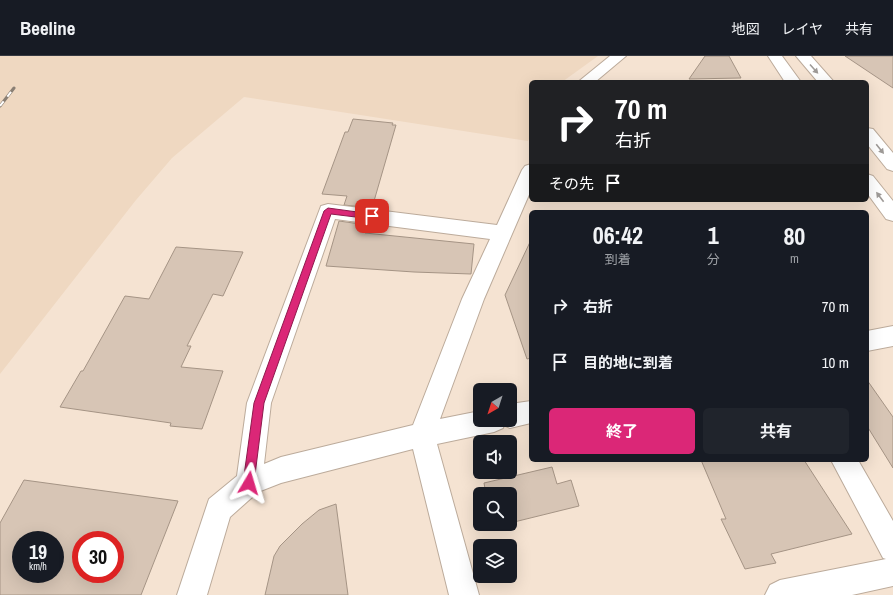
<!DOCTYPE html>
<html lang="ja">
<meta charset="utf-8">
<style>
:root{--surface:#171b24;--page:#20242c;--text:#f1f3f6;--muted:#9ea1a6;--line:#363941;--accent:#db2777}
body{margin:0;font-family:"Archivo Narrow","Noto Sans JP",sans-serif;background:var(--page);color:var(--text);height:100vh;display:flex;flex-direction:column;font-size:15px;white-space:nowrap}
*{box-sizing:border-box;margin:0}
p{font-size:13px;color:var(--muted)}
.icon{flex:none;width:22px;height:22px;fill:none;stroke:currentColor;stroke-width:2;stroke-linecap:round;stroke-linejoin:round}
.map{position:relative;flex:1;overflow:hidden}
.side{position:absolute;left:529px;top:154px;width:340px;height:252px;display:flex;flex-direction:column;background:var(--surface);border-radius:6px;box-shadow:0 4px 16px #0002}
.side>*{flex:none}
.top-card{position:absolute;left:529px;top:24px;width:340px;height:122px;border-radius:6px;box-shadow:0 4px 16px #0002;background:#202124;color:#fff;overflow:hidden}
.needle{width:26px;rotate:219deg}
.buttons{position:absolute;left:473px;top:327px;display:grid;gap:8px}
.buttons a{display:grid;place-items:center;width:44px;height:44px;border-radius:6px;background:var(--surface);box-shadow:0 4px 16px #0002;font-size:20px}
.speed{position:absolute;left:12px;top:475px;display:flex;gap:8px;font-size:20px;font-weight:700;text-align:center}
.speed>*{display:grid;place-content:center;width:52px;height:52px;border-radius:50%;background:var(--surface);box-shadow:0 4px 16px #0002;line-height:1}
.speed small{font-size:10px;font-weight:400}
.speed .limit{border:6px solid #d22;background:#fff;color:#111}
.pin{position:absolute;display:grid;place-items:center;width:34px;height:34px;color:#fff;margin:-17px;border-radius:8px;box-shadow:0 2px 6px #0006}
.me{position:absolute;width:44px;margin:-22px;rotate:7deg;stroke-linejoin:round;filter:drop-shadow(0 0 3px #0008)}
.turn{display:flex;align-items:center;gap:14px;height:84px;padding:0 20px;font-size:18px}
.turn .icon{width:52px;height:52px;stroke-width:2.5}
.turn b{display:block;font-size:28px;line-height:34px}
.then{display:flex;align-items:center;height:38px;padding:0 20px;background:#0003;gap:8px;font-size:15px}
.eta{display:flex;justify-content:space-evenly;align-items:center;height:68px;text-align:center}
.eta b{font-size:24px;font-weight:700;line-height:28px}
.primary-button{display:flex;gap:8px;margin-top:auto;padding:8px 20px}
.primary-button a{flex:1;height:46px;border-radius:6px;background:var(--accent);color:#fff;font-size:16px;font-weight:700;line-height:46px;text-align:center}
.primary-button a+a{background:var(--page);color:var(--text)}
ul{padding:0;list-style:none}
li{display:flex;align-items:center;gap:12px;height:56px;padding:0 20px}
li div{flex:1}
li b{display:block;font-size:15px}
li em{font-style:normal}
header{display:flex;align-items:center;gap:24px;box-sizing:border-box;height:56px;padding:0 20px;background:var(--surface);border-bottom:1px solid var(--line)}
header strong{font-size:19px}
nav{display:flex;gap:22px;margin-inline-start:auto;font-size:14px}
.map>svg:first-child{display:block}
.built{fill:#efd8c1}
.building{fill:#d7c5b5;stroke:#a59485;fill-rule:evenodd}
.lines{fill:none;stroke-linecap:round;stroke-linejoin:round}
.minor-casing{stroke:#bcab9b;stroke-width:2}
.minor{fill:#fff;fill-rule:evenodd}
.rail-casing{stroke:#8a7f74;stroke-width:3}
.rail{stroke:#fff;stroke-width:2;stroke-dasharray:6;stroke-linecap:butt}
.oneway{fill:#9e9a97}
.route{fill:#db2777;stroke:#8e194d}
</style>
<header>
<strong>Beeline</strong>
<nav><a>地図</a><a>レイヤ</a><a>共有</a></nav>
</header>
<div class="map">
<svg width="893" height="539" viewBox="0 0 893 539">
<rect width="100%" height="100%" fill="#f5e3d2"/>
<path class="built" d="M 0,0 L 598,0 L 562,26 L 531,26 L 531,79 L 528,85 L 244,41 L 172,102 L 136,144 L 0,318 Z"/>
<path class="building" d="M 705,0 L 729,0 L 741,22 L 689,23 Z
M 845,0 L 893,0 L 893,32 Z
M 353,63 L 393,67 L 392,69 L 396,69 L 372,152 L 344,149 L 347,140 L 322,138 L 345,76 L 348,76 Z
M 339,165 L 367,169 L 365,177 L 474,188 L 471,218 L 414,216 L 326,210 Z
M 531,184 L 531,302 L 527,303 L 505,239 Z
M 176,191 L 243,196 L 223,240 L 213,238 L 187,290 L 191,290 L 181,311 L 223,315 L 202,373 L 170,370 L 171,367 L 60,351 L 81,315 L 83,315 L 125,240 L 149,243 Z
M 867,324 L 893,361 L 893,412 L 867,370 Z
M 701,404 L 804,404 L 852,478 L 771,498 L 776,507 L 745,513 L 721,463 L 726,463 Z
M 552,411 L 557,428 L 571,424 L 579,450 L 510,467 L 510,438 L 486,438 L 484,427 Z
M 24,424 L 178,445 L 141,539 L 0,539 L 0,467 ZM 21,484 L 55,484 L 55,518 L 21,518 ZM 81,484 L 115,484 L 115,518 L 81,518 Z
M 336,448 L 348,539 L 265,539 L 274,500 L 280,490 L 302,468 L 319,454 Z"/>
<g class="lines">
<g class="minor-casing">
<path id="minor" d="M 610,0 L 626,0 L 595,26 L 578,26 Z
M 768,0 L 782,0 L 801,26 L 785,26 Z
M 796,0 L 811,0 L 834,26 L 818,26 Z
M 867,72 L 873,73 L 893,97 L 893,115 L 887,113 L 867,88 Z
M 531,108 L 531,134 L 484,243 L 440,363 L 480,355 L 480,364 L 510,364 L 510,348 L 531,345 L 531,367 L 510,372 L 504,369 L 503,372 L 494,376 L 437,388 L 479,539 L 449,539 L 413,393 L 281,427 L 258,436 L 230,461 L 207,539 L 177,539 L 209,443 L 237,420 L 247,347 L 321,150 L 328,148 L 497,169 L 522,114 L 525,110 ZM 335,163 L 490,183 L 462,243 L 413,369 L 281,401 L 264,408 L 271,347 Z
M 867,118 L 873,120 L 893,145 L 893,165 L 886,163 L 867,137 Z
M 893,270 L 893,290 L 867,295 L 867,275 Z
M 831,404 L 858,404 L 893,465 L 893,530 L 852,539 L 765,539 L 770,529 L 780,524 L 886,503 L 883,502 Z"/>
</g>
<use href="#minor" class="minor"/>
<g class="rail-casing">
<path id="rail" d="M 0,50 L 14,32"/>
</g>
<use href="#rail" class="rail"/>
</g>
<defs><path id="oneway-solid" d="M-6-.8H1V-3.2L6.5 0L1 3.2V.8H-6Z"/></defs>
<g class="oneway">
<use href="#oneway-solid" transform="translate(814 13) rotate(48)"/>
<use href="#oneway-solid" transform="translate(880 93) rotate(51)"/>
<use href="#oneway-solid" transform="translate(880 141) rotate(-127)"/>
</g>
<path class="route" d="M 328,152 L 372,158 L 376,160 L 372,163 L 331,158 L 264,347 L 254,427 L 253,431 L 249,432 L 245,431 L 243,427 L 254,347 L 324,155 Z"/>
</svg>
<div class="buttons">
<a><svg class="needle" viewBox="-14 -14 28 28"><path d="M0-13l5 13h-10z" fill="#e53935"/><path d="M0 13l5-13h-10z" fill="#9ea1a6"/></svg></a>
<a><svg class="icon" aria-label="sound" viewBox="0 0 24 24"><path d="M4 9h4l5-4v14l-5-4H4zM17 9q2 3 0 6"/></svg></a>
<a><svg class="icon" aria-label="search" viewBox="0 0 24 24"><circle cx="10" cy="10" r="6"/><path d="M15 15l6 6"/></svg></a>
<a><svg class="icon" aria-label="layers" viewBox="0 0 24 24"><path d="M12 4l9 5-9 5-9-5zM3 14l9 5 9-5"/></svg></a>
</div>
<div class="speed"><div>19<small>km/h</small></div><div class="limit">30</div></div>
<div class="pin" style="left:372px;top:160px;background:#d93025"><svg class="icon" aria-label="arrive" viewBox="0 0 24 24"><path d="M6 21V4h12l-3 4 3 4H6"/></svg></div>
<svg class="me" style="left:249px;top:427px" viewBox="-20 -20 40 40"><path d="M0-17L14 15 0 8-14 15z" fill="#db2777" stroke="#fff" stroke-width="4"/></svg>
<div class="top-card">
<div class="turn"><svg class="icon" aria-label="right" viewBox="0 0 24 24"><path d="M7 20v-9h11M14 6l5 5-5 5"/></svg><div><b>70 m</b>右折</div></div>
<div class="then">その先<svg class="icon" aria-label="arrive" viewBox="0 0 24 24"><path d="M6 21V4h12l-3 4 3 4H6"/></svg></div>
</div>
<section class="side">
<div class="eta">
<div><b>06:42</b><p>到着</p></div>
<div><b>1</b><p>分</p></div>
<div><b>80</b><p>m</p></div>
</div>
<ul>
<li><svg class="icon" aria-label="right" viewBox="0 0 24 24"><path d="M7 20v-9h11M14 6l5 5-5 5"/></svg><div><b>右折</b></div><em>70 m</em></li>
<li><svg class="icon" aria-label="arrive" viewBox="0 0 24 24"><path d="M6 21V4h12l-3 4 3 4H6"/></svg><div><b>目的地に到着</b></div><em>10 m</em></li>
</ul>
<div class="primary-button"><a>終了</a><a>共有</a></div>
</section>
</div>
